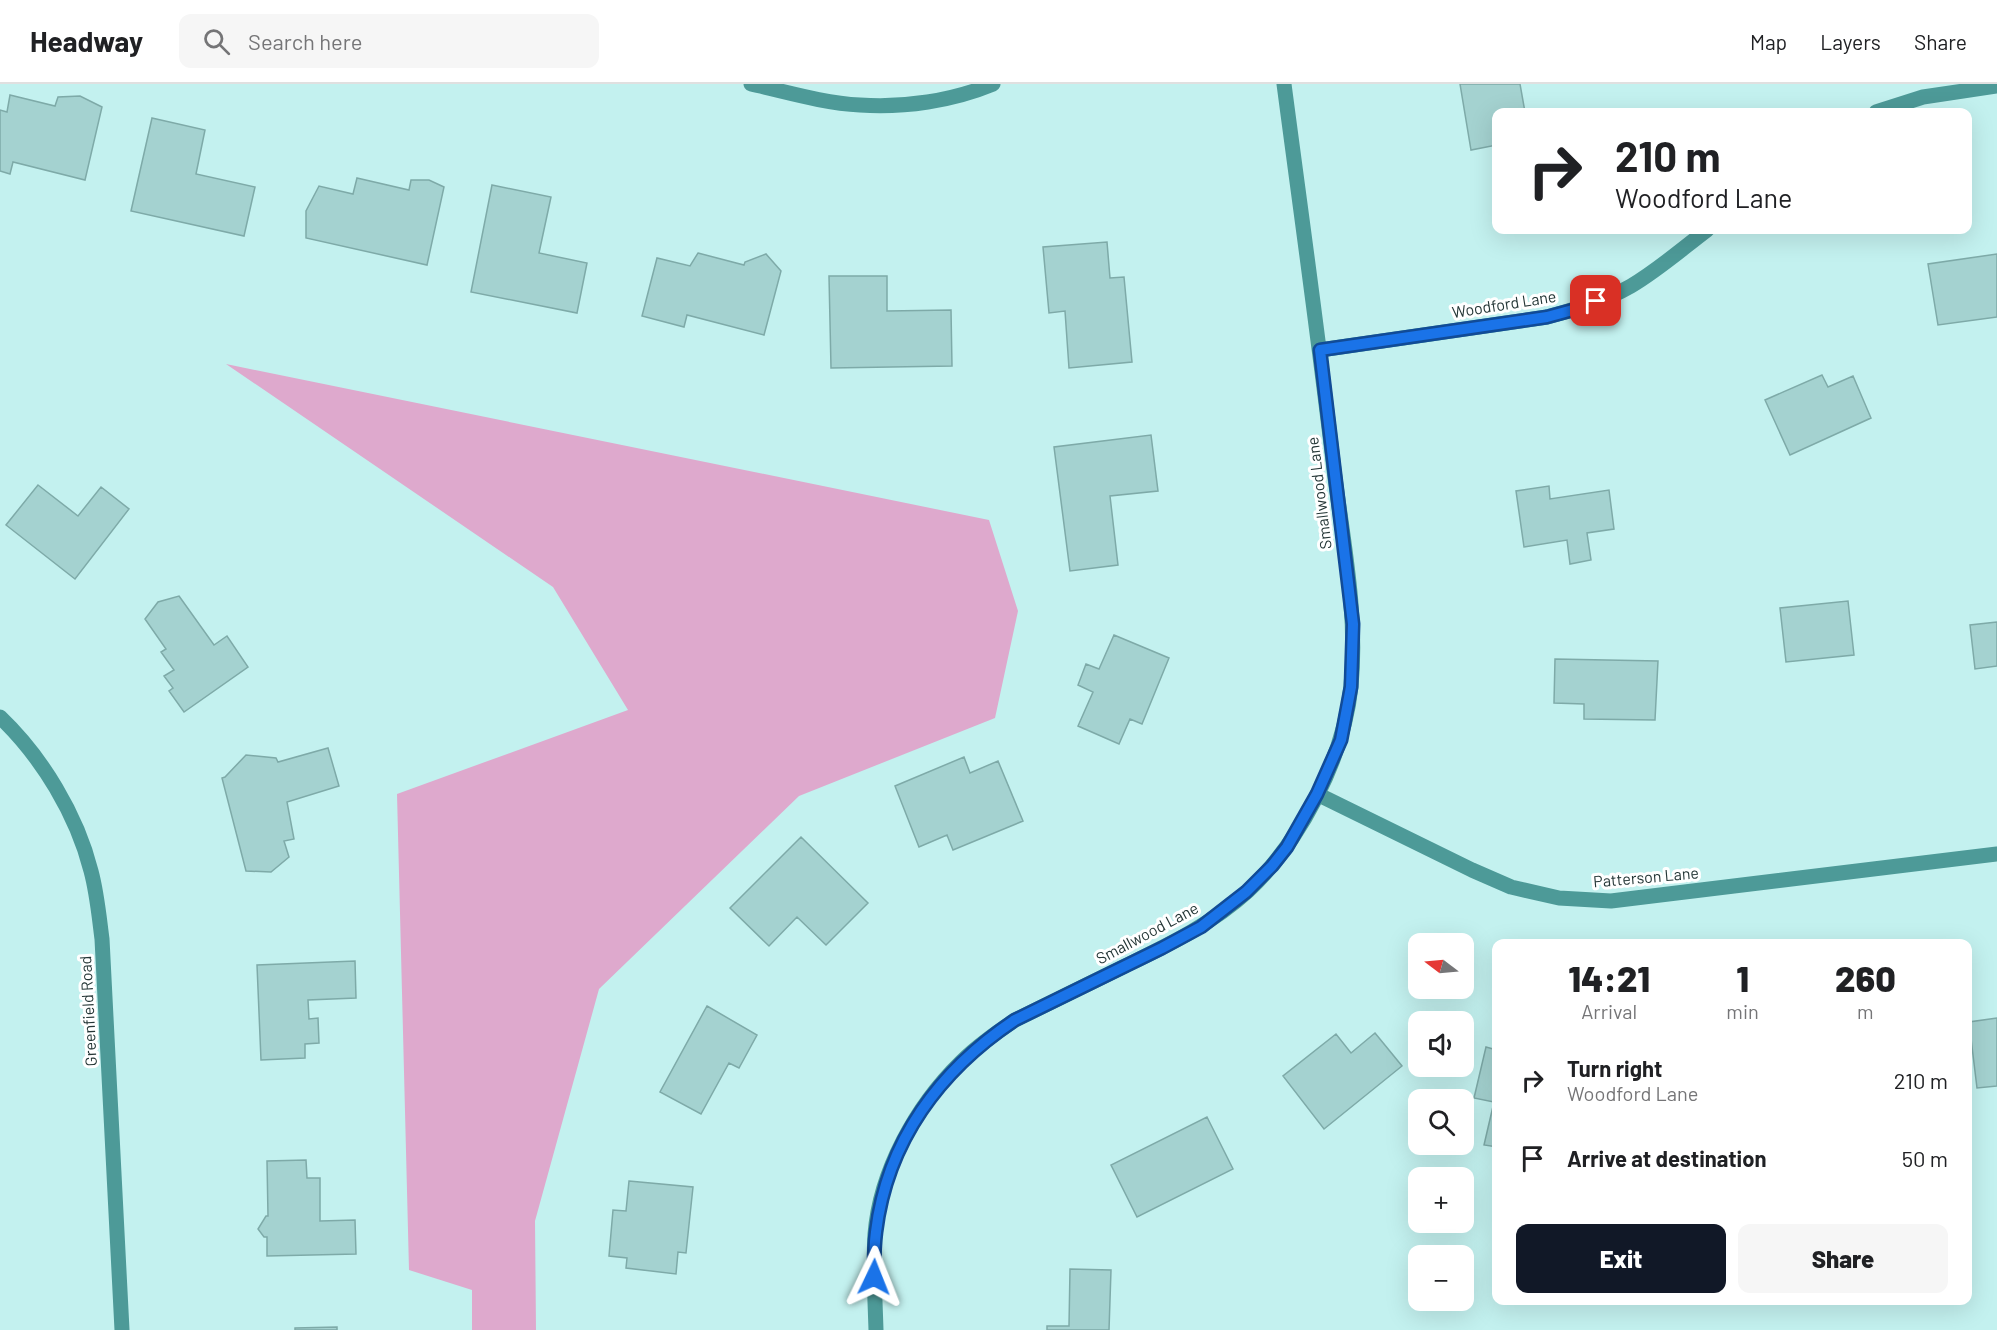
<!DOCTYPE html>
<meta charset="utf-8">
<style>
:root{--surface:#fff;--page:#f6f6f6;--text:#202124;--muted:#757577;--line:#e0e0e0;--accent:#111827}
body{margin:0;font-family:Barlow,sans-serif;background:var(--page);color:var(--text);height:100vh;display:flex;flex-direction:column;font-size:22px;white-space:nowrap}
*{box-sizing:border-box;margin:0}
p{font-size:20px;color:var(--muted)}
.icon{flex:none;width:33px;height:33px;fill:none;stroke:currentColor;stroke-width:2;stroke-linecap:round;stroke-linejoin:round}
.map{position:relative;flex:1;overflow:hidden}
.sheet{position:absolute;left:1492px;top:855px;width:480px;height:366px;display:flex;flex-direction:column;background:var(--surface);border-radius:12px;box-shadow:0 6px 24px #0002}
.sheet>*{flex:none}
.hud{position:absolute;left:1492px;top:24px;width:480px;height:126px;border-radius:12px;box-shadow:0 6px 24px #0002;background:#fff;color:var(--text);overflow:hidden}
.needle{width:39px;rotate:286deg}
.controls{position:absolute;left:1408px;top:849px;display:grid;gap:12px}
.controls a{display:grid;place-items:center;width:66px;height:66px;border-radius:12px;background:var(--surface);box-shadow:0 6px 24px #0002;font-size:30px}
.pin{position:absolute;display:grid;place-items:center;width:51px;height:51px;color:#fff;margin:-26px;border-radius:12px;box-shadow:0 3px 9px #0006}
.me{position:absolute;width:66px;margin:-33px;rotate:2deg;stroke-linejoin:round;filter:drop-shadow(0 0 4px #0008)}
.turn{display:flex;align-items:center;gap:21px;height:126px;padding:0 24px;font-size:27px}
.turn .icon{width:78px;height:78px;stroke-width:2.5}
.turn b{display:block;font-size:42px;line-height:51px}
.eta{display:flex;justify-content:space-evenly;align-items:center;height:102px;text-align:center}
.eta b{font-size:36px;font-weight:800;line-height:42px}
.button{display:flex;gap:12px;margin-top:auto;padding:12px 24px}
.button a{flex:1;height:69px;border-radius:12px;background:var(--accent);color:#fff;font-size:24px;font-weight:800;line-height:69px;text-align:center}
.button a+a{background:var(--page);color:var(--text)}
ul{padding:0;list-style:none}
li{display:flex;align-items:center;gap:18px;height:78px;padding:0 24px}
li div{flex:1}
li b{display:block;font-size:22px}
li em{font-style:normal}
header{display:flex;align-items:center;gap:36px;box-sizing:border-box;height:84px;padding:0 30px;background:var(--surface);border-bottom:2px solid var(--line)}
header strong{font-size:28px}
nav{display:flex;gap:33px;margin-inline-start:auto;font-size:21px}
.search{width:420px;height:54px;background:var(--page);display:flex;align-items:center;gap:15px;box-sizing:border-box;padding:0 21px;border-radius:12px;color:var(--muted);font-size:22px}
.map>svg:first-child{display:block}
.green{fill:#dea9cd}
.building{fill:#a4d2d0;stroke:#7eaaa8;stroke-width:1.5}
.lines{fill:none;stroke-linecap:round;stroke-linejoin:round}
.minor{stroke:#4d9a98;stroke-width:15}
.route-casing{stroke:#114b97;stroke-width:15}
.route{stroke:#1a73e8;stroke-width:10}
.labels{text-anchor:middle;stroke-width:6;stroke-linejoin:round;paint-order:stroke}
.street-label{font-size:16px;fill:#243636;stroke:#fff}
</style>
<header>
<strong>Headway</strong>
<div class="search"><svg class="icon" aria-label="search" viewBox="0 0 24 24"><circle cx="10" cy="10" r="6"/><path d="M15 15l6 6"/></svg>Search here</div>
<nav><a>Map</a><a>Layers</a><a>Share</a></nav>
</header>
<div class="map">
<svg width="1997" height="1246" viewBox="0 0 1997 1246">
<rect width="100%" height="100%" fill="#c3f1ef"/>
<path class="green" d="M 226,280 L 989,436 L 1018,527 L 995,634 L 799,712 L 599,905 L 535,1137 L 536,1246 L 472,1246 L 472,1206 L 409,1186 L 397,710 L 628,626 L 553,503 Z"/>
<path class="building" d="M 1460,0 L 1520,0 L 1525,28 L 1497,28 L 1497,61 L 1471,66 Z
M 10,11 L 55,22 L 58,13 L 80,12 L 102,23 L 85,96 L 13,78 L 10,90 L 0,87 L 0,26 L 7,28 Z
M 152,34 L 205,46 L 196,90 L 255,103 L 244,152 L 131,127 Z
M 357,94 L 409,106 L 411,96 L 429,96 L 444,103 L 427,181 L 306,154 L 306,127 L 319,102 L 353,110 Z
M 492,101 L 551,113 L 539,169 L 587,179 L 577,229 L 471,208 Z
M 1107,158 L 1110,194 L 1124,193 L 1132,278 L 1069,284 L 1065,227 L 1049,229 L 1043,163 Z
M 698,169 L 744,181 L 745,178 L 766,170 L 781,187 L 764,251 L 687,231 L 684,243 L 642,232 L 657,174 L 690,182 Z
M 1997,170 L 1997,233 L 1938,241 L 1928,180 Z
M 829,192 L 887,192 L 887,227 L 951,226 L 952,282 L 831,284 Z
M 1822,291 L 1828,303 L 1853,292 L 1871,334 L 1790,371 L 1765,316 Z
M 1151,351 L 1158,407 L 1110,412 L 1118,481 L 1070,487 L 1054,363 Z
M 38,401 L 78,432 L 101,403 L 129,425 L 75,495 L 6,441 Z
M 1549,402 L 1550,415 L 1609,406 L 1614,445 L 1587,449 L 1591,476 L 1570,480 L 1567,456 L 1524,463 L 1516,407 Z
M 179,512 L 214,561 L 227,552 L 248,583 L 184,628 L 169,607 L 173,604 L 164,592 L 174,586 L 161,568 L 166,565 L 145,535 L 158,518 Z
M 1848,517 L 1854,571 L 1786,578 L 1780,524 Z
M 1997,538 L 1997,582 L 1975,585 L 1970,541 Z
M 1114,551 L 1169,574 L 1142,640 L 1130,635 L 1119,660 L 1078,642 L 1093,608 L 1078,601 L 1086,580 L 1099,585 Z
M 1555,575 L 1658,577 L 1655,636 L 1584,635 L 1584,620 L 1554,619 Z
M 328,664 L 339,702 L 287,718 L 294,755 L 284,757 L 289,773 L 271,788 L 246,787 L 222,694 L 225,693 L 246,671 L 276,674 L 278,678 Z
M 964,673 L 970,689 L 998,677 L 1023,737 L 953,766 L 947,751 L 919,763 L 895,702 Z
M 801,753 L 868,819 L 826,861 L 797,833 L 769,862 L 730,824 Z
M 355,877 L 356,914 L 308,916 L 309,935 L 318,934 L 319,959 L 305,960 L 305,974 L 261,976 L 257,881 Z
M 707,922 L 757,951 L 739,984 L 729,979 L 701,1030 L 660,1008 Z
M 1997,934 L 1997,1002 L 1977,1004 L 1969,938 Z
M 1375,949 L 1402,982 L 1324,1045 L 1283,992 L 1336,950 L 1351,969 Z
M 1486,963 L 1497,966 L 1497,1063 L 1484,1061 L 1494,1018 L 1474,1014 Z
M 1207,1033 L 1233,1085 L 1137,1133 L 1111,1081 Z
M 306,1076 L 307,1094 L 320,1094 L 320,1137 L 355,1136 L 356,1170 L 267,1172 L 267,1153 L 264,1153 L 258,1145 L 266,1132 L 268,1132 L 267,1077 Z
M 629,1097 L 693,1103 L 686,1169 L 678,1168 L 676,1190 L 626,1184 L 627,1174 L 609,1172 L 613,1126 L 626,1127 Z
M 1070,1185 L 1111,1186 L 1109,1246 L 1047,1246 L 1047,1242 L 1069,1242 Z
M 337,1243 L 337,1246 L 295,1246 L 295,1244 Z"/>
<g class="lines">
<path class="minor" d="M 751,0 C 787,8 823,19 860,21 C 904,24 952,17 993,0
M 1876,28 L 1923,13 L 1997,2
M 1320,266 L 1547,233 C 1576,225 1605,217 1631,202 C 1658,186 1682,165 1707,146
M 0,633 C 42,673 77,731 91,787 C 97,809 99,832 102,855 L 122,1246
M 1317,710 L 1472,786 L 1511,803 L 1559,814 L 1611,817 L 1997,770
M 876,1246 C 875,1214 873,1182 875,1150 C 880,1087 916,1022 961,978 C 977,962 996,949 1015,936 C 1052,918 1088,900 1125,882 C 1168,861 1212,840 1248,807 C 1300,758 1344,674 1351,602 C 1358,530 1343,457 1334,386 C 1319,257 1301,129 1284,0"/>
</g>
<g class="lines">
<g class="route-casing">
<path id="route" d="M 874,1193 C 874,1178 874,1162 876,1148 C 887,1057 940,986 1015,936 L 1162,864 L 1201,843 L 1246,808 L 1272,782 L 1287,763 L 1317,710 L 1341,656 L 1351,603 L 1353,540 L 1320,266 L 1547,233 L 1580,224 L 1596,217"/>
</g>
<use href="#route" class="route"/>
</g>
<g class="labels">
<g class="street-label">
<text transform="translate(1504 220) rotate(-9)" y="6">Woodford Lane</text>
<text transform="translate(1319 409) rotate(-97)" y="6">Smallwood Lane</text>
<text transform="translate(1646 793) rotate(-5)" y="6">Patterson Lane</text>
<text transform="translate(1147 849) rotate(-28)" y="6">Smallwood Lane</text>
<text transform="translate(88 927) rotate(-93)" y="6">Greenfield Road</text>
</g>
</g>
</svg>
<div class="controls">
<a><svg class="needle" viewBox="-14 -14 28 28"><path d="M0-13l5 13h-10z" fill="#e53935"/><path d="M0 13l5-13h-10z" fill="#757577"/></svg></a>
<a><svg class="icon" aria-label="sound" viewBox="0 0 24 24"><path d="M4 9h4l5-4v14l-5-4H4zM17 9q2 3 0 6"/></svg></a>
<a><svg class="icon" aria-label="search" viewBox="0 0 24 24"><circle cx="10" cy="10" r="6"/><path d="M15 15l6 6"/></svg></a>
<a>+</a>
<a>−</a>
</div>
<div class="pin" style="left:1596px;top:217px;background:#d93025"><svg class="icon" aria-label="arrive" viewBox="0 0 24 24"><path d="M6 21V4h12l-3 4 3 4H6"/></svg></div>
<svg class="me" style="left:874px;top:1193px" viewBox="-20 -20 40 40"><path d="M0-17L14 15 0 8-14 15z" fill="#1a73e8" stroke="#fff" stroke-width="4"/></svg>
<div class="hud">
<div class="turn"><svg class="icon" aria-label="right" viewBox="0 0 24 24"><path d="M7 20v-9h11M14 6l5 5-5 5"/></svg><div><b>210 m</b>Woodford Lane</div></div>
</div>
<section class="sheet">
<div class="eta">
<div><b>14:21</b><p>Arrival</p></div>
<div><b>1</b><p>min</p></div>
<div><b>260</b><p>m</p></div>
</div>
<ul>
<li><svg class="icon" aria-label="right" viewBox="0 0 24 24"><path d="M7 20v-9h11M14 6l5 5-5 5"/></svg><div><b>Turn right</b><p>Woodford Lane</p></div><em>210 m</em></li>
<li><svg class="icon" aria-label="arrive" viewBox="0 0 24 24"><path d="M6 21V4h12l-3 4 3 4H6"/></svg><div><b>Arrive at destination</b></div><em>50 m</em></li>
</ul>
<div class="button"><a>Exit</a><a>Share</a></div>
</section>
</div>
